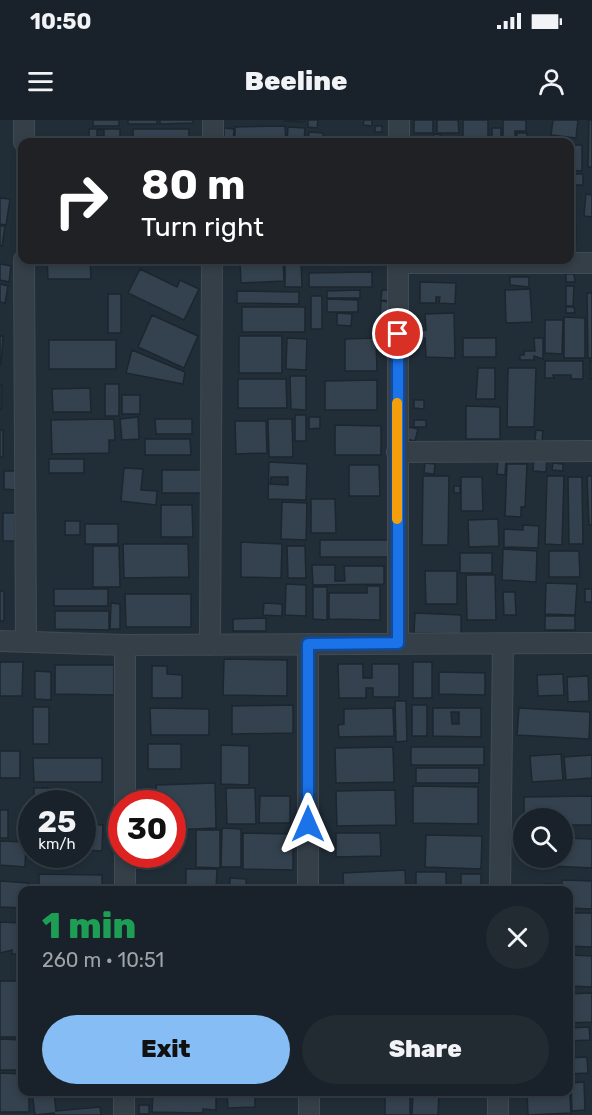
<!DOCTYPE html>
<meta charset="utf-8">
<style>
:root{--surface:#19222a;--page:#222a32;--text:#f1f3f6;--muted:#9fa4a8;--line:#373f47;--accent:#85bdf4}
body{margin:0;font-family:Rubik,sans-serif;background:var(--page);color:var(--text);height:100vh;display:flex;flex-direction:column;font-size:22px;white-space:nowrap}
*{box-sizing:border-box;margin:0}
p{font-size:20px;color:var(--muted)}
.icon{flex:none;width:33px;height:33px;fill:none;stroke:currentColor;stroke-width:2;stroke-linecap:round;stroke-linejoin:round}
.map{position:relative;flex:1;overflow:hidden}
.details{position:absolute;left:18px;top:766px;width:555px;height:210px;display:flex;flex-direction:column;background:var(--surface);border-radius:12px;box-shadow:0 3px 9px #0003,0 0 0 2px var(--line)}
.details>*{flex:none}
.hud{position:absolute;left:18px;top:18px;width:556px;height:126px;border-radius:12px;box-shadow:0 3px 9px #0003,0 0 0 2px var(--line);background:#202124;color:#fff;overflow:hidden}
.buttons{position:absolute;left:513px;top:688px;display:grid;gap:12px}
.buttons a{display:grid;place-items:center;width:60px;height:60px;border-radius:50%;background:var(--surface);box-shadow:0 3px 9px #0003,0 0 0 2px var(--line);font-size:30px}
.speed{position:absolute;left:18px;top:670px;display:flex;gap:12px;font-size:30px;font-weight:700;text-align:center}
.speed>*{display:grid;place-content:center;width:78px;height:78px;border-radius:50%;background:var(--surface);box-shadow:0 3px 9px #0003,0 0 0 2px var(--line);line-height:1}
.speed small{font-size:15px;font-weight:400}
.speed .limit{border:9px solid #d22;background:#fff;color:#111}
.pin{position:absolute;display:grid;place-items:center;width:51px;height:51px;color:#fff;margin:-26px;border:3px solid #fff;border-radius:50%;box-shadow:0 2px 6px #0007}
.me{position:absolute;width:66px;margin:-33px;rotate:0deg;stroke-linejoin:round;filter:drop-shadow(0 0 4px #0008)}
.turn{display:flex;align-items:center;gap:21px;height:126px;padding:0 24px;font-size:27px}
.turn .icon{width:78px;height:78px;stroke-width:2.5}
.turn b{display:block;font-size:42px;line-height:51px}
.round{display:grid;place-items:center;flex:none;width:63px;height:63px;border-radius:32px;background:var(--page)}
.overview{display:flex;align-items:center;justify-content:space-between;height:102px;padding:0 24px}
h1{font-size:36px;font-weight:800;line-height:45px;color:#1e9e55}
.button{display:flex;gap:12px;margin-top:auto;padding:12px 24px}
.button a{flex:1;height:69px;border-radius:36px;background:var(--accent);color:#111;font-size:24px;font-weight:800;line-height:69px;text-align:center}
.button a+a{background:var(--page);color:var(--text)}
.status{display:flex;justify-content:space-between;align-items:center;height:42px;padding:0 30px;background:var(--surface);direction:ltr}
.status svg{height:16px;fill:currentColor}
header{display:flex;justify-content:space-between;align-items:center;height:78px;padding:0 24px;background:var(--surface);font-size:27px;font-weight:800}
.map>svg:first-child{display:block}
.building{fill:#34424f;stroke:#1c262f;stroke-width:1.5;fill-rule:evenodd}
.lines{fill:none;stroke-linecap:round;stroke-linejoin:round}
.minor-casing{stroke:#414b55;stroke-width:22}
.minor{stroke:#353f48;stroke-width:20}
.route-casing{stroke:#114b97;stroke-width:15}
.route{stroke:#1a73e8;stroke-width:10}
.slow{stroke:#f59e0b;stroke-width:10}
</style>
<div class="status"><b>10:50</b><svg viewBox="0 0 49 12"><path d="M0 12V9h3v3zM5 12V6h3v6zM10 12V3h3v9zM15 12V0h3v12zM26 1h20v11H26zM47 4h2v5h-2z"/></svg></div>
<header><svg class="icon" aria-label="menu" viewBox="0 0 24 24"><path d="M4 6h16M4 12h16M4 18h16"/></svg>Beeline<svg class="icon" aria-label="person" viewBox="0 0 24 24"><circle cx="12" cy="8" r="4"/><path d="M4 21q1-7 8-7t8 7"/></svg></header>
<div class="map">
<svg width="592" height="995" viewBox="0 0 592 995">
<rect width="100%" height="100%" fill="#212e38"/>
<path class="building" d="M 93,0 L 119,0 L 119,6 L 93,6 Z
M 128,0 L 157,0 L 157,4 L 128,4 Z
M 160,0 L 193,0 L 193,3 L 160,4 Z
M 284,0 L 305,0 L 304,2 L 284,1 Z
M 308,0 L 318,0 L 317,8 L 308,7 Z
M 364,0 L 372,0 L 372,6 L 363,5 Z
M 414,0 L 433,0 L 433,13 L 414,13 Z
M 437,0 L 458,0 L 459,13 L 437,13 Z
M 463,0 L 488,0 L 488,22 L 463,22 Z
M 503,0 L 526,0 L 526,11 L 515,11 L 515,22 L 503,22 Z
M 553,0 L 578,0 L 576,18 L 551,15 Z
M 589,0 L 592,0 L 592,47 L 588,47 Z
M 285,6 L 286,22 L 235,22 L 235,7 Z
M 375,6 L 382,6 L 382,12 L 375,12 Z
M 288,7 L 305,8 L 304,22 L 287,22 Z
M 224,8 L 234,9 L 233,22 L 224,22 Z
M 492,8 L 501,8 L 501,22 L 492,22 Z
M 89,9 L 120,9 L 120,22 L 89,22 ZM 97,10 L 104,10 L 104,16 L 97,16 Z
M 133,9 L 189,9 L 189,22 L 133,22 Z
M 309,12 L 323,13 L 323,22 L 308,22 Z
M 517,13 L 527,13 L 527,22 L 516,22 Z
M 434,14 L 441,15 L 440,20 L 433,19 Z
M 339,17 L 349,17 L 348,22 L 339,22 Z
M 350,17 L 369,19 L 368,22 L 350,22 Z
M 373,17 L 386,18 L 385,22 L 373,22 Z
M 570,25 L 582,25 L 582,51 L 570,50 Z
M 570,54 L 583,54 L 583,65 L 570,65 Z
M 570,67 L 575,67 L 576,121 L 570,122 Z
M 586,74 L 592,75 L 592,97 L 584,96 Z
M 0,78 L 10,79 L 6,105 L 0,104 Z
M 0,106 L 5,106 L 2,126 L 0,126 Z
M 47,140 L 90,140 L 91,159 L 48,159 Z
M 240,140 L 283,140 L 284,161 L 241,163 Z
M 285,140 L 301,140 L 302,167 L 285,167 Z
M 0,144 L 11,146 L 9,162 L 0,160 Z
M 140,149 L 177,167 L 180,160 L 199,169 L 184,200 L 128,173 Z
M 372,152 L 372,167 L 309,167 L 309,153 Z
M 566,154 L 574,154 L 575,162 L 566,162 Z
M 510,157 L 529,157 L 529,167 L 510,165 Z
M 420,162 L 456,163 L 455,184 L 439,183 L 440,177 L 436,177 L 436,183 L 420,183 Z
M 0,164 L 8,166 L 5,183 L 0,182 Z
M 566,166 L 574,166 L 573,186 L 566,186 Z
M 530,169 L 532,202 L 506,203 L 505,170 Z
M 360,170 L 360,178 L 327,178 L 327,171 Z
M 382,170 L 389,170 L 389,181 L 381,180 Z
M 237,171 L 299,172 L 299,184 L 237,183 Z
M 587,173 L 592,173 L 592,238 L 588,238 Z
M 108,174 L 121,174 L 121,213 L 108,213 Z
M 311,176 L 322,176 L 322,209 L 311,209 Z
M 327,179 L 358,180 L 358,192 L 327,192 Z
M 381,181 L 389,182 L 388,202 L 380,202 Z
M 242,187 L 305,187 L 305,212 L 242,212 Z
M 566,187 L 574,187 L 575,193 L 566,193 Z
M 337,193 L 352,194 L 351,206 L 337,205 Z
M 454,193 L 455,238 L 426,237 L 425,218 L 421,218 L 420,210 L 426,210 L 425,194 Z
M 152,195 L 198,216 L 184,248 L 138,227 Z
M 564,197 L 585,198 L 585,238 L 564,238 Z
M 545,200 L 563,200 L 562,234 L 545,233 Z
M 380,213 L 390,213 L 390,219 L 380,218 Z
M 0,216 L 3,216 L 1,245 L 0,245 Z
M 239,216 L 282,216 L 282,253 L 239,253 Z
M 287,218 L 307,219 L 306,250 L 286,249 Z
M 376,218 L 377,251 L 345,251 L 345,219 Z
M 463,218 L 496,218 L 496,237 L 463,237 Z
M 534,218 L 543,218 L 543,239 L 534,236 L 534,240 L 520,240 L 520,235 L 524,235 L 524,231 L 535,231 Z
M 49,220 L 116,220 L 116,249 L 49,249 Z
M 132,230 L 185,252 L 183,264 L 126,253 Z
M 545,241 L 583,241 L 583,259 L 571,259 L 571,255 L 553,255 L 554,258 L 545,258 Z
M 590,241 L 592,241 L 592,259 L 590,259 Z
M 478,248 L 495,248 L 495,279 L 476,279 Z
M 508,248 L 536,248 L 534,307 L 507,307 Z
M 290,256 L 306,256 L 306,290 L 291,289 Z
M 238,259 L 286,259 L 287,288 L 238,288 Z
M 377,260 L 377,290 L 325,290 L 325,261 Z
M 105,264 L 119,264 L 119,296 L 105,296 Z
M 0,265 L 2,265 L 2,289 L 0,289 Z
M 90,268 L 91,292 L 53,292 L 52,269 Z
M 122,275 L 140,275 L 140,294 L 122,294 Z
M 414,280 L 424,280 L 424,289 L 414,288 Z
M 466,286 L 500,287 L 500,319 L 466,319 Z
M 295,295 L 306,295 L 306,321 L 295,321 Z
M 138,297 L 139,319 L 122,320 L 120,299 Z
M 309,297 L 320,297 L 320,308 L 309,309 Z
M 114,299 L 115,320 L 109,320 L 109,333 L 52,334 L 51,300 Z
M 155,299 L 192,299 L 192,314 L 156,314 Z
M 268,299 L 292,299 L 293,337 L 269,337 Z
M 414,300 L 426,300 L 426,307 L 414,307 Z
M 235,301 L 266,301 L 267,333 L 236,334 Z
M 335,305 L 381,306 L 381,335 L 335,335 Z
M 409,307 L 418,309 L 415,321 L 406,319 Z
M 0,310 L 3,310 L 3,337 L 0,337 Z
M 536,310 L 543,311 L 542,321 L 535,320 Z
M 145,319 L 190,319 L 191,335 L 145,335 Z
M 534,336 L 547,337 L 546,352 L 533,351 Z
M 49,339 L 84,339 L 84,353 L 49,353 Z
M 498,340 L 506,341 L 505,355 L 497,354 Z
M 269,342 L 307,344 L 306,380 L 268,379 ZM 271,357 L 288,357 L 288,365 L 270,364 Z
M 425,343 L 435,344 L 434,354 L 424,353 Z
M 553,343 L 563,344 L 563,351 L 552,350 Z
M 507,344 L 527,344 L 525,387 L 521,387 L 521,397 L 505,396 Z
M 349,345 L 379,345 L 380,376 L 349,376 Z
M 124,348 L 143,349 L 141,370 L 157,371 L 156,385 L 121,381 Z
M 162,350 L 201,350 L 201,373 L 162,373 Z
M 4,351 L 16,351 L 16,370 L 4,369 Z
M 423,356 L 449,356 L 448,425 L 422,425 Z
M 547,356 L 564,356 L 562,425 L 545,424 Z
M 587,356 L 592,356 L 592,405 L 589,405 Z
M 461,357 L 482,357 L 483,391 L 461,391 Z
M 568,357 L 582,357 L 583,424 L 569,424 Z
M 454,366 L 460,366 L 460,373 L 454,373 Z
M 311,379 L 335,379 L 336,413 L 311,413 Z
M 282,382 L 307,383 L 306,420 L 281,419 Z
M 161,385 L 192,385 L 193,417 L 161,417 Z
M 3,393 L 15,393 L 15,421 L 3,421 Z
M 498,399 L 499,426 L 469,427 L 468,400 Z
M 65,401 L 80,401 L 80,415 L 65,415 Z
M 85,404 L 118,404 L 118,424 L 85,424 Z
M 523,405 L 539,406 L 538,428 L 504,427 L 504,409 L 523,410 Z
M 320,420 L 388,420 L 388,437 L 320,437 Z
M 241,422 L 282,424 L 281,458 L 241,457 Z
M 123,424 L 188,424 L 189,457 L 124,458 Z
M 93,426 L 119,426 L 120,467 L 93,467 Z
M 287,426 L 305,426 L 306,458 L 288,458 Z
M 503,429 L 537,431 L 536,462 L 502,460 Z
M 549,431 L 579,431 L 580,457 L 549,457 Z
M 460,433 L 492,433 L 492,453 L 460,453 Z
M 312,445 L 335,445 L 335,461 L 345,461 L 344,446 L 384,446 L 384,464 L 313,465 Z
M 425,451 L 457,451 L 457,484 L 426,484 Z
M 466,455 L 495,455 L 496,500 L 467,500 Z
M 546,463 L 577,464 L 575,495 L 545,494 Z
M 286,464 L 306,465 L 306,496 L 285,495 Z
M 367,466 L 380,466 L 380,500 L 329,499 L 329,473 L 367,473 Z
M 313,467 L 327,467 L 327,500 L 313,499 Z
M 54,469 L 108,469 L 108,486 L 54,486 Z
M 585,469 L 592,469 L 592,482 L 585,482 Z
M 0,471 L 4,471 L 4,501 L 0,501 Z
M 503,472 L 515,472 L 516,495 L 504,495 Z
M 125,474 L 191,474 L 191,507 L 126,507 Z
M 111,483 L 120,484 L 120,509 L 110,509 Z
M 264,483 L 282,484 L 282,496 L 263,495 Z
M 55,491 L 109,491 L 109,510 L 55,509 Z
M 415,493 L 461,495 L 461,514 L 414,513 Z
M 545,496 L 575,496 L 575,510 L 545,510 Z
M 266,498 L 266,511 L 233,511 L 233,499 Z
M 224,539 L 287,540 L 287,576 L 223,575 Z
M 0,542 L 23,542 L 22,576 L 0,576 Z
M 413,542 L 432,542 L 432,578 L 413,578 Z
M 338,544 L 363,544 L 363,558 L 372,558 L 372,544 L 399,544 L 399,577 L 373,577 L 373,568 L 366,568 L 366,578 L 339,578 Z
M 55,545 L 114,545 L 114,575 L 55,574 Z
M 152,546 L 167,546 L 167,554 L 182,555 L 182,578 L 152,578 Z
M 35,551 L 51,552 L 51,580 L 35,579 Z
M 439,552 L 485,553 L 485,575 L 439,574 Z
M 563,554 L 564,575 L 538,576 L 537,555 Z
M 588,556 L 589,581 L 568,582 L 567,557 Z
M 395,581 L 406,581 L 407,621 L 396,622 Z
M 293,585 L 293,613 L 232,614 L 232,586 Z
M 412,585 L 427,585 L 427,616 L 412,616 Z
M 33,587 L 49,587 L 49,624 L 33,624 Z
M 150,588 L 209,589 L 209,615 L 151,615 Z
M 393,588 L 394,616 L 339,617 L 338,605 L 344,604 L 344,589 Z
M 433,588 L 481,588 L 481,617 L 433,616 ZM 451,592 L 459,592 L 459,604 L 452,604 Z
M 519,588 L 590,592 L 589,619 L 517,615 Z
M 148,624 L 181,624 L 181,649 L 148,649 Z
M 221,625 L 249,626 L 249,665 L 221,664 Z
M 393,627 L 394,662 L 336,663 L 335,628 Z
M 411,627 L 484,627 L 484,645 L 411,645 Z
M 0,631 L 20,631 L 20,658 L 0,658 Z
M 561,634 L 563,660 L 532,662 L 530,636 Z
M 592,635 L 592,658 L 566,660 L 564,637 Z
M 33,638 L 102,638 L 102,662 L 34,662 Z
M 416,648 L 479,648 L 479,663 L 416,663 Z
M 215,663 L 216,708 L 172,710 L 172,684 L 157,684 L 156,665 Z
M 413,666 L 478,667 L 478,704 L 413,703 Z
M 34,668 L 48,668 L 48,684 L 34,684 Z
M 226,668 L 255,668 L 256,704 L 227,704 Z
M 395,670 L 396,705 L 337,706 L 336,671 Z
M 260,676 L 290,676 L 290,703 L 259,703 Z
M 592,676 L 592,705 L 562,705 L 562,699 L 524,699 L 524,677 Z
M 0,690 L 8,690 L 8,718 L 0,718 Z
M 82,704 L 103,705 L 102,731 L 82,730 Z
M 222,708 L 241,709 L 241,747 L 221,747 Z
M 196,710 L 220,710 L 220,748 L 196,747 Z
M 243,713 L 293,714 L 293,750 L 243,749 Z
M 336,713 L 380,713 L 381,736 L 336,737 Z
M 426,715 L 482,716 L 481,749 L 425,747 Z
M 562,718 L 592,719 L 592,748 L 530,745 L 530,738 L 562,738 Z
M 0,721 L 26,722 L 25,747 L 0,745 Z
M 186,749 L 217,749 L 216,771 L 186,771 Z
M 405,750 L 406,771 L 344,771 L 343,753 Z
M 416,752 L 446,752 L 446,768 L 416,768 Z
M 39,754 L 102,755 L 102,771 L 39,771 Z
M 461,754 L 481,754 L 481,769 L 461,769 Z
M 230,758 L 246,759 L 246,771 L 222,771 L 222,766 L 230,766 Z
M 562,760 L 592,761 L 592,789 L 568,788 L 568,771 L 562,771 Z
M 0,761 L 28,763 L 28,771 L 22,771 L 22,788 L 0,787 Z
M 544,764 L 558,764 L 558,771 L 524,771 L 524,766 L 544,766 Z
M 252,767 L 276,767 L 276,771 L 252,771 Z
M 568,793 L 592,793 L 592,827 L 568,826 Z
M 0,802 L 22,803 L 22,834 L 12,834 L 12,830 L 0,833 Z
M 568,832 L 570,832 L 570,862 L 568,862 Z
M 571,835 L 592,836 L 592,867 L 570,866 Z
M 0,861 L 22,861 L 22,917 L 0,917 Z
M 592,873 L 592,902 L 568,903 L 568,874 Z
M 589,907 L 590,920 L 568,921 L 568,908 Z
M 0,919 L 22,920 L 22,950 L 0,950 Z
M 587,937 L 588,953 L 568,954 L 568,938 Z
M 0,953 L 22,954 L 22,972 L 29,972 L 29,992 L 0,992 Z
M 569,961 L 571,993 L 528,995 L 527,972 L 568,972 Z
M 584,962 L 585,990 L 572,991 L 571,963 Z
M 32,972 L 54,972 L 56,991 L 100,987 L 101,995 L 55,995 L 54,993 L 35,995 Z
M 153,972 L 216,972 L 216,990 L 203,989 L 203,993 L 152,992 Z
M 227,972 L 255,972 L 255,987 L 228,988 Z
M 385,972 L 410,972 L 410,995 L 385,995 Z
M 413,972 L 439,972 L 438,995 L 412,995 Z
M 139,985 L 149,985 L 149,994 L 139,994 Z"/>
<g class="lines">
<g class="minor-casing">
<path id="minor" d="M 24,0 L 24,22
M 213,22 L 213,0
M 399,22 L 399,0
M 24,140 L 26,520
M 398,143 L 592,143
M 397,332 L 592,331
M 0,521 L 125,525 L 592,523
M 398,523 L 398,140
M 308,524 L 308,771
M 210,525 L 212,140
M 125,684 L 125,525
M 125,771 L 125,735
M 500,771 L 503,524
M 309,972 L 309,995
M 124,995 L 124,972
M 498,995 L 498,972"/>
</g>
<use href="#minor" class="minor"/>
</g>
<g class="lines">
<g class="route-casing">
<path id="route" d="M 308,704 L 308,524 L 398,523 L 398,214"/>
</g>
<use href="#route" class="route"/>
<path class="slow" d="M 397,399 L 397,283"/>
</g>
</svg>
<div class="buttons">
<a><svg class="icon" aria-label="search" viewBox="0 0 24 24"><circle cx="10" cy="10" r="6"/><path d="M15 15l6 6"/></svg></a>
</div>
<div class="speed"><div>25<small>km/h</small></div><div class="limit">30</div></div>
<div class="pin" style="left:398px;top:214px;background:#d93025"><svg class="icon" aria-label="arrive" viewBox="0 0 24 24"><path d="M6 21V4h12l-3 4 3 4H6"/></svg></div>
<svg class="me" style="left:308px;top:704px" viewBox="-20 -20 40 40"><path d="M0-17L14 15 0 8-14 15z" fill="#1a73e8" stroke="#fff" stroke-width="4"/></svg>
<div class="hud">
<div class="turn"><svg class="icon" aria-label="right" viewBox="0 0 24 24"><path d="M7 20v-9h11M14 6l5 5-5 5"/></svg><div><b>80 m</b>Turn right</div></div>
</div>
<section class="details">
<div class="overview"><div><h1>1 min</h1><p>260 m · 10:51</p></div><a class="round"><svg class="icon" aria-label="close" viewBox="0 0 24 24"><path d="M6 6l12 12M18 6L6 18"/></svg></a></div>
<div class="button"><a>Exit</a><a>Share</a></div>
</section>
</div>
